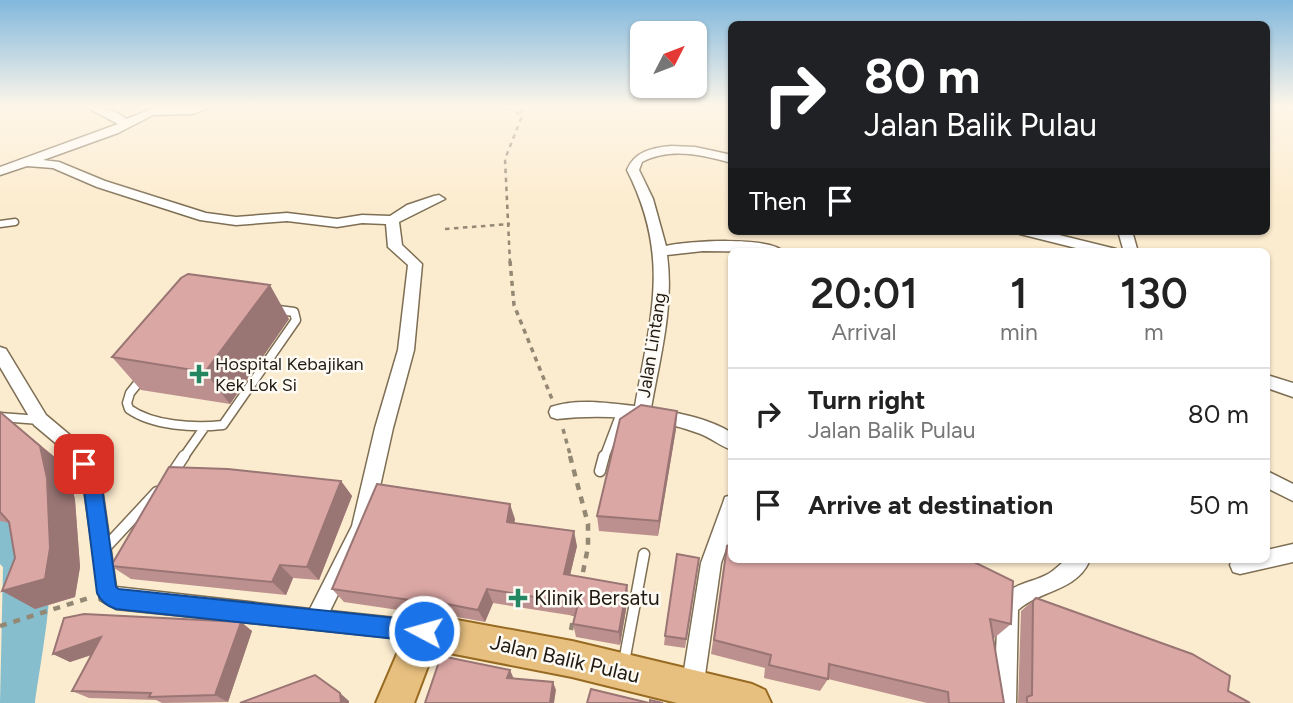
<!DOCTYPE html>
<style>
:root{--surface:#fff;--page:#f6f6f6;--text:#222;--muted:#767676;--line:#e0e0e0}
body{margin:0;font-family:Figtree,sans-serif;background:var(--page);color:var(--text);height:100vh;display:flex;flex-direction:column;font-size:26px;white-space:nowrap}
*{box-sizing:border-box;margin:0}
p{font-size:23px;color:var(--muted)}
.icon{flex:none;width:38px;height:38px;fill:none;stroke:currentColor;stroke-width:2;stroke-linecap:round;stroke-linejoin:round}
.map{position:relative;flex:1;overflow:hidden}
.panel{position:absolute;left:728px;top:248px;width:542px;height:315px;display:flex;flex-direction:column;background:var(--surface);border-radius:10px;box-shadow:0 2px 5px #0004}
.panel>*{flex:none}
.hud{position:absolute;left:728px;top:21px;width:542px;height:214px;border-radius:10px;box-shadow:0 2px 5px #0004;background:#202124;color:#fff;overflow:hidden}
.needle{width:46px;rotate:48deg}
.tools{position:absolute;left:630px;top:21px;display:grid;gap:14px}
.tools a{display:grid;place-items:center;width:77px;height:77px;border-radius:10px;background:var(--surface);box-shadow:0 2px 5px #0004;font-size:35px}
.pin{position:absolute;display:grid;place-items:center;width:60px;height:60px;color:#fff;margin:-30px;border-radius:14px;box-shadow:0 4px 10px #0006}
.me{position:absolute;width:77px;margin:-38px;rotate:276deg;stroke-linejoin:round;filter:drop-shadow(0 0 5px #0008)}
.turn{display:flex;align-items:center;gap:24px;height:147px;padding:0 21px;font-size:32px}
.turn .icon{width:91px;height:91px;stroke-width:2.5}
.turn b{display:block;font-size:49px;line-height:60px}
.then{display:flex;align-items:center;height:66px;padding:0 21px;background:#0003;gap:14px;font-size:26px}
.eta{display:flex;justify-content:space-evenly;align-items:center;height:119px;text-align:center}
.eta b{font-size:42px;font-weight:600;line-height:49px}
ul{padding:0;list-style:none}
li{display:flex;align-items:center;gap:21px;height:91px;padding:0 21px;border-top:2px solid var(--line)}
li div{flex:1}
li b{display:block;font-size:26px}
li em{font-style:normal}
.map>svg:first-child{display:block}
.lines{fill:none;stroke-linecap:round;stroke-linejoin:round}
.river{fill:#86becd;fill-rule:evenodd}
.lane-far2-casing{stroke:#7d6e54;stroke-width:9}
.lane-far1-casing{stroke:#7d6e54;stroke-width:11}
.lane-casing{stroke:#7d6e54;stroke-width:13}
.street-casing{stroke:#7d6e54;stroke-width:3}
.primary-casing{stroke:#976a21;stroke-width:4}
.path-far2{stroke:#938874;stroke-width:2.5;stroke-dasharray:4.5 4.5;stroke-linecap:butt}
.path-far1{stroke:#938874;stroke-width:3.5;stroke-dasharray:5 5;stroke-linecap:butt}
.path{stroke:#938874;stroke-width:4.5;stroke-dasharray:7 7;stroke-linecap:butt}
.lane-far2{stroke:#fff;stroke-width:6}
.lane-far1{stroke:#fff;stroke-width:8}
.lane{stroke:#fff;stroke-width:10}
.street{fill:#fff;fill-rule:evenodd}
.primary{fill:#e7bf7f;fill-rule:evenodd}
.wall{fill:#bc908e}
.shaded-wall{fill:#997574}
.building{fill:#dba7a5;stroke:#997574;stroke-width:2}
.route{fill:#1a73e8;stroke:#114b97;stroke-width:2}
.poi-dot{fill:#258761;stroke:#fefbf5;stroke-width:2.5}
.labels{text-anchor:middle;stroke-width:5;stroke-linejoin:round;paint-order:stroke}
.street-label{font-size:18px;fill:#211b11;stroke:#fefbf5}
.poi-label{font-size:18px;fill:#211b11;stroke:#fefbf5;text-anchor:start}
.near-poi-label{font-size:21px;fill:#211b11;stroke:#fefbf5;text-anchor:start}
.near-street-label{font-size:21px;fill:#211b11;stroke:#fefbf5}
</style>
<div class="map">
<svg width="1293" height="703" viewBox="0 0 1293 703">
<rect width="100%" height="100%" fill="#fceccf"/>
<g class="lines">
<path class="river" d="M 0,518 C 21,523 42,535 48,557 C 56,584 39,671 35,703 L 0,703 L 3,567 L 0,564 Z"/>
<g class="lane-far2-casing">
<path id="lane-far2" d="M 0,224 L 15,222"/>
</g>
<g class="lane-far1-casing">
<path id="lane-far1" d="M 210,301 L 294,312 L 296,320 L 223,425 C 194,428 153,426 129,409 L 127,403 L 130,393 L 200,306 Z
M 0,417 L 40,420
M 183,458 L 204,428
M 604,458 L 621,413"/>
</g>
<g class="lane-casing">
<path id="lane" d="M 600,471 L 604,456
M 172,474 L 184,456
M 104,549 L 157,492
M 624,662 L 644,554"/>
</g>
<g class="street-casing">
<path id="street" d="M 86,107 C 101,107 115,109 126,119 L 155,108 L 210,107 L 193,114 L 153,115 L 118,133 L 43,160 L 59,162 L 105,181 L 206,213 L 236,217 L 287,213 L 337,219 L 362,215 L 390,216 L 407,205 L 434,196 L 439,195 L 445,199 L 399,222 L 402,245 L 422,264 L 414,350 L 393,428 L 371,527 L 330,611 L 424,621 L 431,624 L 434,631 L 431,638 L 424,641 L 116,609 L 100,600 L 83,482 L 65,451 L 34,425 L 0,367 L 0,347 L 6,349 L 46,415 L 77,441 L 101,481 L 116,587 L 310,609 L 352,526 L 375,428 L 398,350 L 408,265 L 388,247 L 386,224 L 362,223 L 337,227 L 287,221 L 236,225 L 200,220 L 97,187 L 53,168 L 27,166 L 0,175 L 0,167 L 118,124 Z
M 671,146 L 695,147 L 732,155 L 732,163 C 702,155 671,147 642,162 L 639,170 L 653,199 L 666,246 C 688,241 769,236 784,252 L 703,251 L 667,255 C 674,307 660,357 651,408 C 678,413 708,418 732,433 L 732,450 C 720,446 710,437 698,433 C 654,417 602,414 557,419 L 551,417 L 549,412 L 551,407 C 576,398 609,403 635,406 C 651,316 671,257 627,170 C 635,151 652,148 671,146 Z
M 1018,231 L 1043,231 L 1116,249 L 1118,252 L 1092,252 L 1020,234 Z
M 1118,231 L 1132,231 L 1138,252 L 1124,252 Z
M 1267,375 L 1293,383 L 1293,397 L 1267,388 Z
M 1267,471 L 1293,484 L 1293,501 L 1267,488 Z
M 732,495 L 732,532 L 721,563 L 703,689 L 700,697 L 692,700 L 684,697 L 681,689 L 701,563 L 723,503 L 725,497 Z
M 1293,544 L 1293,562 L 1240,574 L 1233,572 L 1230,565 L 1232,560 L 1267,560 L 1267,550 Z
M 1066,560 L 1089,562 C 1076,591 1038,591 1018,610 L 1016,703 L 994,703 L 998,605 C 1007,583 1030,584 1048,574 C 1055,570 1060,564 1066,560 Z"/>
</g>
<g class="primary-casing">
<path id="primary" d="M 424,614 L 572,641 L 752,684 L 765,690 L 771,703 L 677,703 L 572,677 L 434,650 L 414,703 L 376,703 L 412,619 Z"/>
</g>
<path class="path-far2" d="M 508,107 L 522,116
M 445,229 L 510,224
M 510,263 L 505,159 L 522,116 L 521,107"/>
<path class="path-far1" d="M 510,261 L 514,305 L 552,399
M 563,429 L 571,458"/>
<path class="path" d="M 570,456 L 588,524 L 588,547 L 581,582
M 0,626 L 92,597
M 571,630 L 574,613"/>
<use href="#lane-far2" class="lane-far2"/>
<use href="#lane-far1" class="lane-far1"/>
<use href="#lane" class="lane"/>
<use href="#street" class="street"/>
<use href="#primary" class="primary"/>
</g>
<path class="wall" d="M 289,319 L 230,404 L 141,390 L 112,357 Z
M 0,412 L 68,468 L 75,500 L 80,567 L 75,597 L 35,609 L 15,558 L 9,523 L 0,521 Z
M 676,429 L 658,536 L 599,531 L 597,516 Z
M 341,481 L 352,496 L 319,580 L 293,578 L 286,595 L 131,579 L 111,566 Z
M 515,519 L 514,523 L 577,546 L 570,575 L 627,585 L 628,598 L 620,645 L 576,637 L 573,624 L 575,616 L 493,603 L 485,622 L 424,611 L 419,613 L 344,602 L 332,589 Z
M 727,546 L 1011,624 L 993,639 L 1004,703 L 927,703 L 828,679 L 820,691 L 764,678 L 765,668 L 711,654 Z
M 699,558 L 685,648 L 664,645 L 665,636 Z
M 1036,598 L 1228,691 L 1250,703 L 1018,703 L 1021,611 Z
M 241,622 L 252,631 L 228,702 L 162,703 L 156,700 L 89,698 L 72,691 L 92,655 L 70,662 L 53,654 Z"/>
<path class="shaded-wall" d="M 270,285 L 289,319 L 230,404 L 205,372 Z
M 677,411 L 676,429 L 658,536 L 659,521 Z
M 0,412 L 68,468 L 75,500 L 80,567 L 75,597 L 35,609 L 2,591 L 45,579 Z
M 341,481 L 352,496 L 319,580 L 307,567 Z
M 510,504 L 515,519 L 512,537 L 507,522 Z
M 574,531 L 577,546 L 567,588 L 564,574 Z
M 280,565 L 293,578 L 286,595 L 272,582 Z
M 627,585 L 628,598 L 620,645 L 619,632 Z
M 487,589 L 493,603 L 485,622 L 478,610 Z
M 416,598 L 424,611 L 419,613 L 410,600 Z
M 241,622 L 252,631 L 228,702 L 215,695 Z
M 101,637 L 117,646 L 70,662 L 53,654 Z
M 510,670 L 514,679 L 507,678 Z
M 553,682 L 556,690 L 554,703 L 550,703 Z
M 340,693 L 349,701 L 349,703 L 341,703 Z"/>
<path class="building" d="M 188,274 L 270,285 L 205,372 L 112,357 L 181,278 Z
M 641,405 L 677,411 L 659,521 L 597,516 L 620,419 Z
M 0,412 L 40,446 L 47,478 L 50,548 L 45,579 L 2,591 L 15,558 L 9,522 L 0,512 Z
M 169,467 L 228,469 L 341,481 L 307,567 L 280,565 L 272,582 L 111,566 Z
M 377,484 L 510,504 L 507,522 L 574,531 L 564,574 L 627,585 L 619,632 L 573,624 L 578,604 L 487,589 L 478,610 L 416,598 L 410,600 L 332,589 Z
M 727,546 L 732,547 L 732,560 L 970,560 L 1013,581 L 1011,624 L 990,619 L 1004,703 L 949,703 L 948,692 L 829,664 L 828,679 L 769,665 L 771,655 L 714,640 Z
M 677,554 L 699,558 L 686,639 L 665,636 Z
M 1036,598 L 1192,654 L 1230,676 L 1228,691 L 1250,703 L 1027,703 L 1027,697 L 1032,695 L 1033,601 Z
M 84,614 L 241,622 L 215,695 L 149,697 L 151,693 L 72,691 L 101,637 L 53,654 L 64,618 Z
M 441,656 L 510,670 L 507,678 L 553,682 L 550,703 L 425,703 Z
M 315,675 L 340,693 L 341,703 L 240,703 Z
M 591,689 L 649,703 L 587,703 Z
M 650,700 L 663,703 L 650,703 Z"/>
<linearGradient id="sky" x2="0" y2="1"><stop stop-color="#81b8dd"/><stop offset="0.52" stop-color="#fef6e9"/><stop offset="1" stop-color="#fef6e9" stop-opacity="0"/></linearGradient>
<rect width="1293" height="205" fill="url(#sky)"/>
<path class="route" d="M 84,456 L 91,458 L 101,481 L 116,587 L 119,589 L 424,621 L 432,624 L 435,631 L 432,639 L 424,642 L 116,609 C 107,606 101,602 97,593 L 83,481 L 75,464 L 78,458 Z"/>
<g class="poi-dot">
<path d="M195.5 363.5h7v7h7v7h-7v7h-7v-7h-7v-7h7z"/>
<path d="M514.5 587.5h7v7h7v7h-7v7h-7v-7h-7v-7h7z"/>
</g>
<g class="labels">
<g class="street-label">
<text transform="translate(652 345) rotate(-81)" y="6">Jalan Lintang</text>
</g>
<g class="poi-label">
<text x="215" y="370">Hospital Kebajikan<tspan x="215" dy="21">Kek Lok Si</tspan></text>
</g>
<g class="near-poi-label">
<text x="534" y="605">Klinik Bersatu</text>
</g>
<g class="near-street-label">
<text transform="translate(565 659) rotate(13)" y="7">Jalan Balik Pulau</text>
</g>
</g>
</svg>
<div class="tools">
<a><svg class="needle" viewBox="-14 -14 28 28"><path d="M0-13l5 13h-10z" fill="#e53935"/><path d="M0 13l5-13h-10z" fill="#767676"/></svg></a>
</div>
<div class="pin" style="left:84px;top:464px;background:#d93025"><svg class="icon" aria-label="arrive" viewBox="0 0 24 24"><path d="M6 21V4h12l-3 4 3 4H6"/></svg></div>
<svg class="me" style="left:424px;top:631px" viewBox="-20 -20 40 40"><circle r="17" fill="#1a73e8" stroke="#fff" stroke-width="3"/><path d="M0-11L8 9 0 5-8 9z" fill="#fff"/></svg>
<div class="hud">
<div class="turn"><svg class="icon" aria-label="right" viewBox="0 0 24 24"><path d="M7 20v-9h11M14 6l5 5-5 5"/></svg><div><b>80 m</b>Jalan Balik Pulau</div></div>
<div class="then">Then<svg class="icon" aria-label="arrive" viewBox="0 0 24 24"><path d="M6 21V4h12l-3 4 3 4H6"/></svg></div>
</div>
<section class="panel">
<div class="eta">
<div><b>20:01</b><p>Arrival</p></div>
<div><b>1</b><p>min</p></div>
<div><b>130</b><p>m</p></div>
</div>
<ul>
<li><svg class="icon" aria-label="right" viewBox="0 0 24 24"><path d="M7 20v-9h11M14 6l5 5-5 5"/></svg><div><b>Turn right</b><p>Jalan Balik Pulau</p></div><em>80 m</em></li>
<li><svg class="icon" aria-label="arrive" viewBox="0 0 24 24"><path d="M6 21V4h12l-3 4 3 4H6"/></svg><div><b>Arrive at destination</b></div><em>50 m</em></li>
</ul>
</section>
</div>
